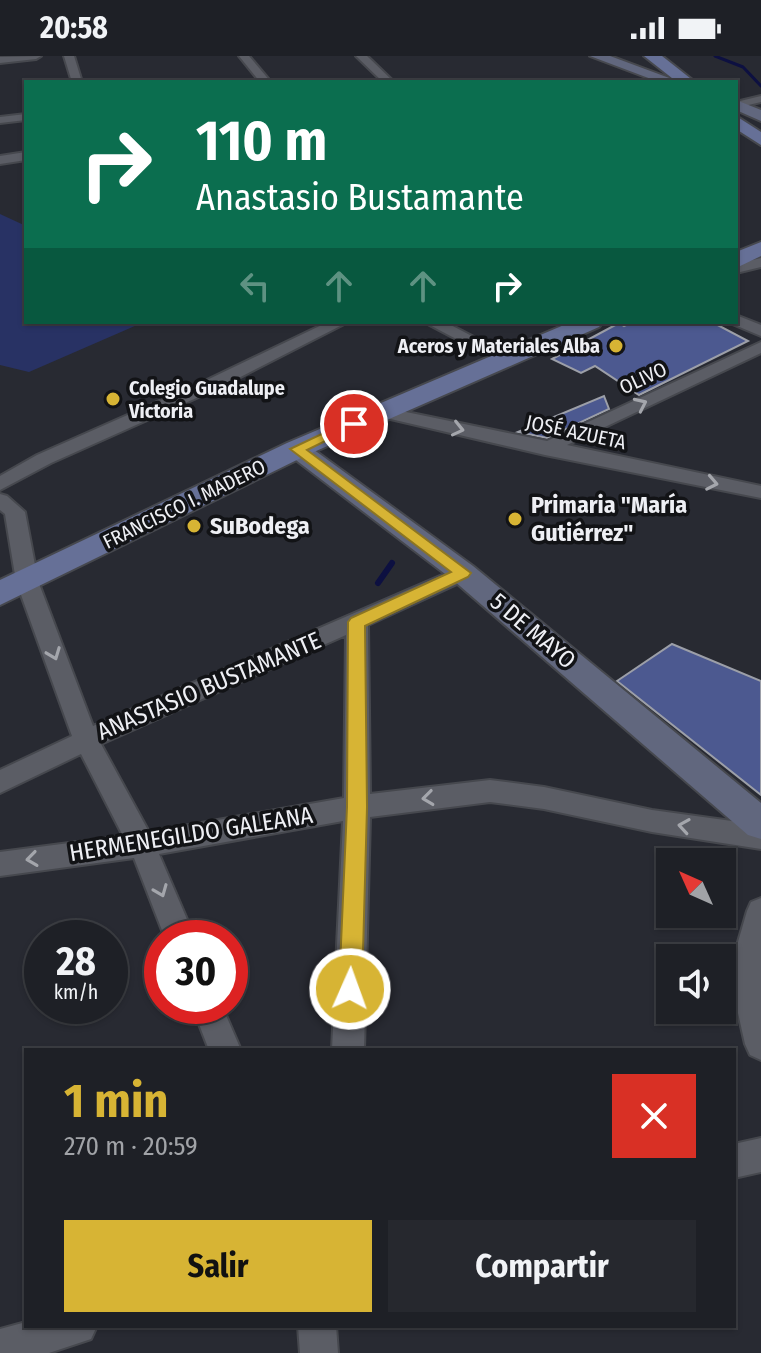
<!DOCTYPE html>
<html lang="es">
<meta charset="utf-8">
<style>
:root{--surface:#1e2026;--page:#26282e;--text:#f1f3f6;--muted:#a1a3a7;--line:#3c3e43;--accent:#d7b434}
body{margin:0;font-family:"Fira Sans Condensed",sans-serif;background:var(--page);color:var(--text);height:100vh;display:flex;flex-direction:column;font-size:30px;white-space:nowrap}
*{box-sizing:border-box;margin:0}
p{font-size:26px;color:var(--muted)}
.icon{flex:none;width:44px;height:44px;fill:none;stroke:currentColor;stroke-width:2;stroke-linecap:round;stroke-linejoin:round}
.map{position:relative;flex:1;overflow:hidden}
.drawer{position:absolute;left:24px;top:992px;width:712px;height:280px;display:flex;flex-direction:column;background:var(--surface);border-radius:0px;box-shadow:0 2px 6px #0004,0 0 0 2px var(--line)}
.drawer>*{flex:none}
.banner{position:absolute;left:24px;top:24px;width:714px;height:244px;border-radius:0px;box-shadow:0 2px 6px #0004,0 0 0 2px var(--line);background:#0b6e4f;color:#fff;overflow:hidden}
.needle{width:52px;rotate:315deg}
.fabs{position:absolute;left:656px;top:792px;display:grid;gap:16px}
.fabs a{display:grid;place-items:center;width:80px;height:80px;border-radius:0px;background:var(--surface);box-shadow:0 2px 6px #0004,0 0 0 2px var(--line);font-size:40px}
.speed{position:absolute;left:24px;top:864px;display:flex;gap:16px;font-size:40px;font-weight:700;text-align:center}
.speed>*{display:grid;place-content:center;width:104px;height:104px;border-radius:50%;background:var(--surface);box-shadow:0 2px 6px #0004,0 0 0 2px var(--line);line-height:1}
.speed small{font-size:20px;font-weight:400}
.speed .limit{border:12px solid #d22;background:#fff;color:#111}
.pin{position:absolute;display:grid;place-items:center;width:68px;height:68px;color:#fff;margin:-34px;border:4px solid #fff;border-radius:50%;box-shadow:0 2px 8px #0007}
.me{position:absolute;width:88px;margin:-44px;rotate:2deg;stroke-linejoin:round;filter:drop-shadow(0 0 6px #0008)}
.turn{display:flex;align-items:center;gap:28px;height:168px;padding:0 40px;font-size:36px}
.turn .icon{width:104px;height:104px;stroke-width:2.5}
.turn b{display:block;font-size:56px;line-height:68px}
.lanes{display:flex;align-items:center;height:76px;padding:0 40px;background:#0003;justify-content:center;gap:40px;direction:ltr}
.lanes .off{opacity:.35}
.round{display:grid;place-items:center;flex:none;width:84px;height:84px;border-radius:0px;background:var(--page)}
.summary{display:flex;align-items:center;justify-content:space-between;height:136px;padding:0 40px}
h1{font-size:48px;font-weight:700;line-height:60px;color:var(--accent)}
.primary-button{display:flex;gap:16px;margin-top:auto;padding:16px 40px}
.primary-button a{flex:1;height:92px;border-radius:0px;background:var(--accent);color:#111;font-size:32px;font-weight:700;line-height:92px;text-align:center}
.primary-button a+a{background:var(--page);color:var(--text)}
.status{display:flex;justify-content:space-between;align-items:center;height:56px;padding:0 40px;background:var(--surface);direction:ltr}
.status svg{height:22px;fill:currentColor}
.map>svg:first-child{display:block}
.green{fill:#283264}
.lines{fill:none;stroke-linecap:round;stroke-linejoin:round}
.stream-far1{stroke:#0d1041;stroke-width:3}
.stream{stroke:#0d1041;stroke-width:6}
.building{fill:#4c5990;stroke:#9c9fa8;stroke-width:2}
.street-casing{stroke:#46484e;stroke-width:4}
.secondary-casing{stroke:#46484e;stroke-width:4}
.primary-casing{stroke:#46484e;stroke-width:4}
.street{fill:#5b5d65;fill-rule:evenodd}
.secondary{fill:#61677e;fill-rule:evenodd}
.primary{fill:#667097;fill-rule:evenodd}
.oneway{stroke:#a4a6ac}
.route{fill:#d7b434;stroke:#8c7522;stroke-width:2}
.poi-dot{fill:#d7b434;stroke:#121316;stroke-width:3}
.labels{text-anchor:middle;stroke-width:7;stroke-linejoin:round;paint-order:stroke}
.far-poi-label{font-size:20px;font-weight:bold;fill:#eeeff4;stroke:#121316;text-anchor:end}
.far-street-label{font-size:20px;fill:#eeeff4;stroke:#121316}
.poi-label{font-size:24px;font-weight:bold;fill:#eeeff4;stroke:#121316;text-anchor:start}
.street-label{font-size:24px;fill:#eeeff4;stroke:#121316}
</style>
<div class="status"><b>20:58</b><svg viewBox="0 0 49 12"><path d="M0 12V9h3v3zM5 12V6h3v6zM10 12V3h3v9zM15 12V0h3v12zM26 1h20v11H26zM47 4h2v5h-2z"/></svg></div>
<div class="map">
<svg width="761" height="1297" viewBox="0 0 761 1297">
<rect width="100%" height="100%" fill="#282a32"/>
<path class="green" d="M 0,158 L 26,170 L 26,266 L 144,266 L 29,316 L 0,309 Z"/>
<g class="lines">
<path class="stream-far1" d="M 715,0 L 743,11 L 761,30"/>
<path class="stream" d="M 378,527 L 392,507"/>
</g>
<path class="building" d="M 632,266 L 712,266 L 748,285 L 639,339 L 595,310 L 581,317 L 552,303 L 619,267 L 624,270 Z
M 604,340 L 609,353 L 547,382 L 518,376 Z
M 672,588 L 761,625 L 761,739 L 617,625 Z"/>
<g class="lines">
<g class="street-casing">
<path id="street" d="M 41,0 L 36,3 L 0,7 L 0,1 Z
M 64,0 L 74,0 L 82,26 L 72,26 Z
M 239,0 L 249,0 L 271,26 L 260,26 Z
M 356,0 L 367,0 L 394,26 L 383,26 Z
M 761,40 L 761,46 L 736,52 L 736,46 Z
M 26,58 L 26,64 L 0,67 L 0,61 Z
M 26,96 L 26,104 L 0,108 L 0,100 Z
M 761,202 L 761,211 L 736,217 L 736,208 Z
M 736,259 L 761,269 L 761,280 L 730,267 L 736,266 Z
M 328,266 L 348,266 L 221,331 L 51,407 L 0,434 L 0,420 L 37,399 L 209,323 Z
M 424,266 L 445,266 L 512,301 L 510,305 L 498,305 Z
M 761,286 L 761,297 L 567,389 L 761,430 L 761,442 L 545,399 L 382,361 L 373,356 L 382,351 L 547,385 Z
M 0,438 L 7,440 L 25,456 L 38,525 L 93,670 L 463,510 L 470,512 L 474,517 L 470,522 L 368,569 L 370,738 L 490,724 L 544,731 L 652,754 L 761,769 L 761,793 L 652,776 L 544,753 L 490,746 L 370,761 L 364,994 L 332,994 L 343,765 L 159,798 L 195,882 L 165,882 L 134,802 L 0,820 L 0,796 L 123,780 L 81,698 L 0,737 L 0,714 L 72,680 L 16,525 L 5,458 L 0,454 ZM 346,579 L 344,742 L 149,776 L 101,688 Z
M 761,842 L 761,1004 L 750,999 L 745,988 L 729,917 L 747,855 L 751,846 Z
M 192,950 L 222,950 L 241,994 L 209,994 Z
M 761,1082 L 761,1116 L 734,1122 L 734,1088 Z
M 26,1266 L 26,1270 L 97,1270 L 91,1283 L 49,1297 L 0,1297 L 0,1273 Z
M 298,1270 L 336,1270 L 338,1297 L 300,1297 Z"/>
</g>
<g class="secondary-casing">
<path id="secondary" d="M 590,0 L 610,0 L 680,26 L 659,26 Z
M 736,44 L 761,54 L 761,65 L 736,54 Z
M 297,386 L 306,388 L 473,510 L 761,747 L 761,783 L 748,779 L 453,524 L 288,398 L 285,393 L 288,388 Z"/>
</g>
<g class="primary-casing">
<path id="primary" d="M 644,0 L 662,0 L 695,26 L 677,26 Z
M 736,60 L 761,76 L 761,89 L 736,73 Z
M 761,186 L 761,200 L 736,212 L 736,196 Z
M 571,266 L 603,266 L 599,271 L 307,399 L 0,549 L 0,524 L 287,387 Z"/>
</g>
<use href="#street" class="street"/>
<use href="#secondary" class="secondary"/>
<use href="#primary" class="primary"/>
</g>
<defs><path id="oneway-chevron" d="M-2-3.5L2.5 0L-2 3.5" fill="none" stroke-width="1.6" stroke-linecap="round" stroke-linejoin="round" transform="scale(2)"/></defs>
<g class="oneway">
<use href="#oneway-chevron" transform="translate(641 348) rotate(-25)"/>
<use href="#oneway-chevron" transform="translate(458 373) rotate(13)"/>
<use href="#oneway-chevron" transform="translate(712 427) rotate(11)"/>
<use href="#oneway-chevron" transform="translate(54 598) rotate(69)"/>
<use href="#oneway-chevron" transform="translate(428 742) rotate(173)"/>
<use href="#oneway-chevron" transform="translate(684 770) rotate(-171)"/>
<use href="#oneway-chevron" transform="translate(32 803) rotate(172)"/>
<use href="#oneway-chevron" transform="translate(161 835) rotate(68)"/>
</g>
<path class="route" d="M 349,365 L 360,368 L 307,394 L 471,517 L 468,521 L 365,570 L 367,751 L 362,933 L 358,941 L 350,944 L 342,941 L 339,933 L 347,751 L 348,566 L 351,562 L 451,516 L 290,393 Z"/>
<g class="poi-dot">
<circle cx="616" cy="290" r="8"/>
<circle cx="113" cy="343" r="8"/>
<circle cx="515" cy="463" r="8"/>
<circle cx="194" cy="470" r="8"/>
</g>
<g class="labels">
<g class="far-poi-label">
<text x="600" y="297">Aceros y Materiales Alba</text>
<text x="129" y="339" text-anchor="start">Colegio Guadalupe<tspan x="129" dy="23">Victoria</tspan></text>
</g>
<g class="far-street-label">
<text transform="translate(643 322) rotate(-25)" y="7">OLIVO</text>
<text transform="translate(576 376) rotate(12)" y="7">JOSÉ AZUETA</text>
<text transform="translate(184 448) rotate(-26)" y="7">FRANCISCO I. MADERO</text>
</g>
<g class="poi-label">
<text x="531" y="457">Primaria "María<tspan x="531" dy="28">Gutiérrez"</tspan></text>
<text x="210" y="478">SuBodega</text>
</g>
<g class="street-label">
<text transform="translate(533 575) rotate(40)" y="8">5 DE MAYO</text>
<text transform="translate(209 630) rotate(-23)" y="8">ANASTASIO BUSTAMANTE</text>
<text transform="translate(191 778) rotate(-9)" y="8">HERMENEGILDO GALEANA</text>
</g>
</g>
</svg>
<div class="fabs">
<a><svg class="needle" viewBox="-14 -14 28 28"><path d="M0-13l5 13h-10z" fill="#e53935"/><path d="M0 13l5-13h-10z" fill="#a1a3a7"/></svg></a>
<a><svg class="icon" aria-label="sound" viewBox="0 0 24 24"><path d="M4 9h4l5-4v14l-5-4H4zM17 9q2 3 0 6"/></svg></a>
</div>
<div class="speed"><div>28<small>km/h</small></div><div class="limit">30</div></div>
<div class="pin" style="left:354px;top:368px;background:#d93025"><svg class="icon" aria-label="arrive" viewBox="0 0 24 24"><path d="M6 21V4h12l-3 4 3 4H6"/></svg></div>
<svg class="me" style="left:350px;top:933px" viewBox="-20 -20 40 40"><circle r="17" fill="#d7b434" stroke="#fff" stroke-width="3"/><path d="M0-11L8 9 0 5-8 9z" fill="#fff"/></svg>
<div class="banner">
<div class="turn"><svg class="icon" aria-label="right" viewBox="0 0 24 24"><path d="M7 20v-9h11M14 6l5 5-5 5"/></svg><div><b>110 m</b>Anastasio Bustamante</div></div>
<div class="lanes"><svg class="icon off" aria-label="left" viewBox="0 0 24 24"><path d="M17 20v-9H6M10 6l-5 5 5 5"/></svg><svg class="icon off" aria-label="ahead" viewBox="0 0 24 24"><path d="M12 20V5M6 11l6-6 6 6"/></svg><svg class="icon off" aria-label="ahead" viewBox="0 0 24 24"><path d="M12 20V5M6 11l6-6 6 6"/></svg><svg class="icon" aria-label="right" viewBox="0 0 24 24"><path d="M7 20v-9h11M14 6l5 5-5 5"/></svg></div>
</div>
<section class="drawer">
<div class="summary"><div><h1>1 min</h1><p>270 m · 20:59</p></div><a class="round" style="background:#d93025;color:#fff"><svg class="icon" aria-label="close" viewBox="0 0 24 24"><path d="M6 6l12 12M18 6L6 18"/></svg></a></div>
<div class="primary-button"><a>Salir</a><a>Compartir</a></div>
</section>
</div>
